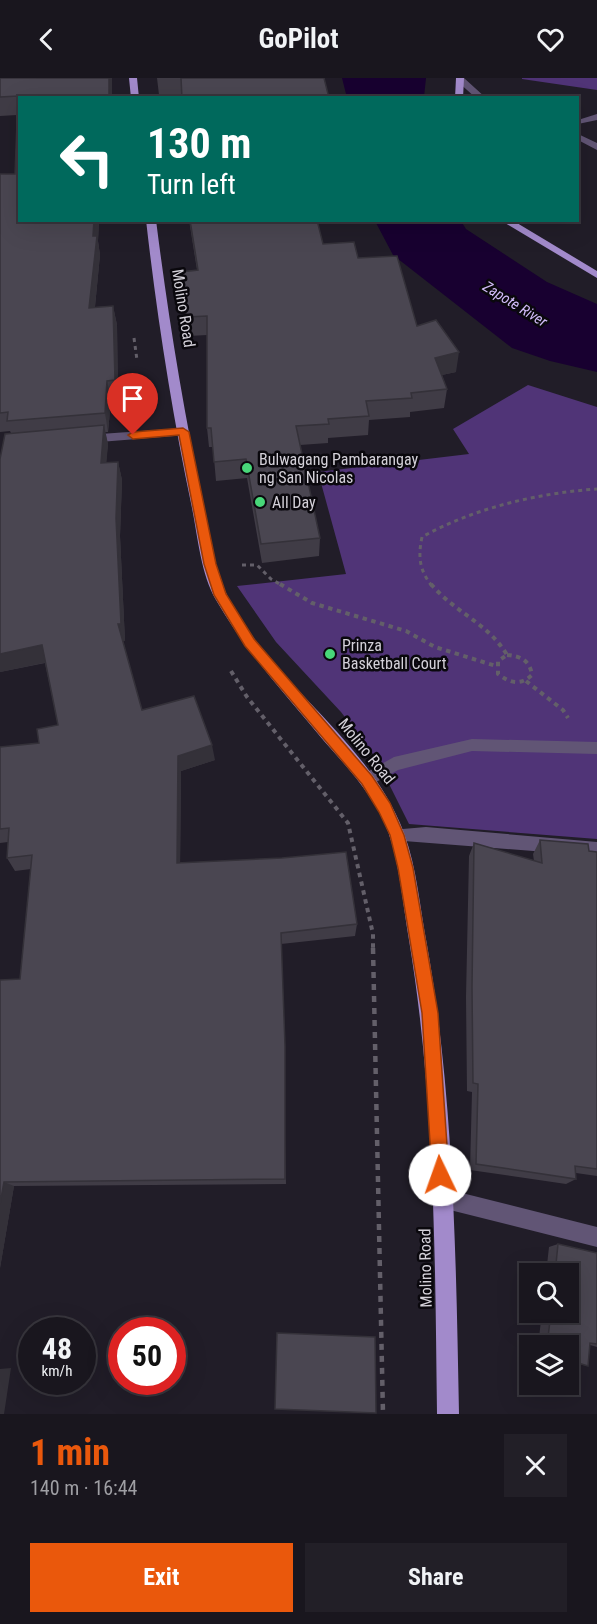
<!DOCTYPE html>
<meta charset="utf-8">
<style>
:root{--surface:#19161e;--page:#221f27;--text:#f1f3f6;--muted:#9f9fa4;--line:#37353c;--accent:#ea580c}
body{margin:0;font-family:"Roboto Condensed",sans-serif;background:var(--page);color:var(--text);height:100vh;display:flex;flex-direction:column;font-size:22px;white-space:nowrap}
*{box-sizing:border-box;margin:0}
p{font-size:20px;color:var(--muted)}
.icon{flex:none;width:33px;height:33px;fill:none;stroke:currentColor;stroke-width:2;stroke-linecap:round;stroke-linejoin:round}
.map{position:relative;height:1336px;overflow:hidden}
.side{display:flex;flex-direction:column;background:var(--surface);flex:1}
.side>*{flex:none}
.top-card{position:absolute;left:18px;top:18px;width:561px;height:126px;border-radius:0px;box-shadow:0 6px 24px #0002,0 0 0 2px var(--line);background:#00695c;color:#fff;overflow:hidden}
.controls{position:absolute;left:519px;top:1185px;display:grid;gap:12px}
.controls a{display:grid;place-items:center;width:60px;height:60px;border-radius:0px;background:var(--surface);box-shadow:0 6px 24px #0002,0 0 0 2px var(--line);font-size:30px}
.speed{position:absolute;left:18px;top:1239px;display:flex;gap:12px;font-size:30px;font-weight:700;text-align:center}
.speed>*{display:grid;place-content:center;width:78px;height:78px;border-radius:50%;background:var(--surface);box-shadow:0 6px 24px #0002,0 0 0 2px var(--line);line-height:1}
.speed small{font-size:15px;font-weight:400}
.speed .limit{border:9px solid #d22;background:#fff;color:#111}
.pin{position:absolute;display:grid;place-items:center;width:51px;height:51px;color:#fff;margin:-62px -26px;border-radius:50% 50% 50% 0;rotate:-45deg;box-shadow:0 0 6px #0007}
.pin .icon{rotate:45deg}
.me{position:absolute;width:66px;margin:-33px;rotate:357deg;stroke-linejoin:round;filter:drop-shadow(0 0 4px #0008)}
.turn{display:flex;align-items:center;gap:21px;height:126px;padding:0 30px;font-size:27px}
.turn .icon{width:78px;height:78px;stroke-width:2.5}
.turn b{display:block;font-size:42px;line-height:51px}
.round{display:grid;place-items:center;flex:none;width:63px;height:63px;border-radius:0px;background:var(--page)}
.headline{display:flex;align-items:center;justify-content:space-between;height:102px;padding:0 30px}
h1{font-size:36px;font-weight:700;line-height:45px;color:var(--accent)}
.button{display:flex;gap:12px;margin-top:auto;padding:12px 30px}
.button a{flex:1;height:69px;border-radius:0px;background:var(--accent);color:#fff;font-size:24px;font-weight:700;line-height:69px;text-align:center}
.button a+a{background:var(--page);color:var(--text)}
header{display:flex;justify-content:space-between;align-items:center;height:78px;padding:0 30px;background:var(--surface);font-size:27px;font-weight:700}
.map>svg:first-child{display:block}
.green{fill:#503477}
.water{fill:#180030}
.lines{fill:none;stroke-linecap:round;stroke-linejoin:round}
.path-far2{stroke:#635f69;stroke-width:3;stroke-dasharray:4 4;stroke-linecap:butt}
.path-far1{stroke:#635f69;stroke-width:4;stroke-dasharray:4.5 4.5;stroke-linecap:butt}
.path{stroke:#635f69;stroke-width:4.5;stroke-dasharray:6 6;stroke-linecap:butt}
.minor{fill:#615575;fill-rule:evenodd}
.major{fill:#a28acb;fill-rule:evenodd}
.wall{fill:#403c46}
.shaded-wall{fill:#343139}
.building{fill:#4a4651;stroke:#343139;stroke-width:1.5}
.route{fill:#ea580c;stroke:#983908;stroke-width:1.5}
.poi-dot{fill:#48d779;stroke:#0a080d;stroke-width:2}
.labels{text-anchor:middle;stroke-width:5;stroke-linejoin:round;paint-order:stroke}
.far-water-label{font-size:15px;font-style:italic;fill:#d1bbf8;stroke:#0a080d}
.street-label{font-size:16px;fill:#d4d1d9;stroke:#0a080d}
.poi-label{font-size:16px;fill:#d4d1d9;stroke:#0a080d;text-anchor:start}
</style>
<header><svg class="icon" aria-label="back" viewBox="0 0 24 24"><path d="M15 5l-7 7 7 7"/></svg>GoPilot<svg class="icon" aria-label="heart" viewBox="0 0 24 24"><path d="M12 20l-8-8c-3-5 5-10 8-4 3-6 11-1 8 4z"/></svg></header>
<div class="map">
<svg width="597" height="1336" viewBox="0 0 597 1336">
<rect width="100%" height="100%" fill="#211d28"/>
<path class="green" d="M 522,0 L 597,0 L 597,12 L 522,1 Z
M 528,307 L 597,329 L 597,761 L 409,746 L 376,680 L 341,634 L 276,564 L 237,508 L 346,496 L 318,394 L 469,376 L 453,351 Z"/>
<path class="water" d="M 342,0 L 426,0 L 424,19 L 347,20 Z
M 375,143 L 461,143 L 466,151 L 547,204 L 597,226 L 597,294 L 550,283 L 512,270 L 393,177 Z"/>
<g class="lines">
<path class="path-far2" d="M 134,260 L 137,282
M 242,487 L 257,487 L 271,501 L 283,508
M 432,508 C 419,492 418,478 422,459 C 474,430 538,415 597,411"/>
<path class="path-far1" d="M 280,506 L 312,525 L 406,553 L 435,569 L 496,588
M 431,506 C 454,534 488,545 507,577
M 507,577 C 521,578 530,583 532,597 C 520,608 510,605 498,596 L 498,583 Z
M 231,593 L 247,619 L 348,745 L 373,856 L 373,872
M 526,603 L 563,632 L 568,640"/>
<path class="path" d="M 373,870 L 383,1336"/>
<path class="minor" d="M 458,0 L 464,0 L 486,20 L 476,20 L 458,4 Z
M 597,36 L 597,42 L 578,46 L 578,42 Z
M 578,56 L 597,65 L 597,72 L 578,62 Z
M 183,350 L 187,351 L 187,357 L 87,365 L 81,361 L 87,357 Z
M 472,661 L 597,664 L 597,676 L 472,673 L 398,692 L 367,709 L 362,707 L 359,702 L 362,697 L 394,679 Z
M 426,749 L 597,764 L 597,778 L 391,762 L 389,757 L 391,752 Z
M 442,1110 L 597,1149 L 597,1169 L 442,1130 L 435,1127 L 432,1120 L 435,1113 Z"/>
<path class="major" d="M 129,0 L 137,0 L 139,20 L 131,20 Z
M 456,0 L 464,0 L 463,20 L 455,20 Z
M 146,142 L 156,142 C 168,237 183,331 203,424 C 210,454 213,489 227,517 C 271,606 369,661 404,755 C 417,790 420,831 427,867 C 454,1020 456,1181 459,1336 L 437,1336 C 435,1178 435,1018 409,862 C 403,827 400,789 389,756 C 376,720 349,691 324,663 C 286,617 246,574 216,522 C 201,496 198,460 192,430 C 172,335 157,239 146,142 Z
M 500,142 L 512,142 L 597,193 L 597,200 Z"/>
</g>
<path class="wall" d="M 0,0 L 112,0 L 112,20 L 20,20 L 20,142 L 99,142 L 98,163 L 100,177 L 95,229 L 113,228 L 117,247 L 118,321 L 111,322 L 108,354 L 105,354 L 108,366 L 106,384 L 118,384 L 122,402 L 120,458 L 125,563 L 123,563 L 142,632 L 215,682 L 181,693 L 180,785 L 357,846 L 355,858 L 281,866 L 286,1106 L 14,1108 L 0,1190 L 0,902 L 20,901 L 31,791 L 15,793 L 7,780 L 8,764 L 0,765 L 0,669 L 39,665 L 58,647 L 45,585 L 0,594 L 0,381 L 11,355 L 10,353 L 0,354 L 0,96 L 15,96 L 17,37 L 0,38 Z
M 157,0 L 324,0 L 182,16 L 159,17 Z
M 189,142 L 317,142 L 323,166 L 358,180 L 456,294 L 442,297 L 447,311 L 444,330 L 410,334 L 410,339 L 369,342 L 368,357 L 328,360 L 328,365 L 300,367 L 320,460 L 319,478 L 262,485 L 247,400 L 216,403 L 213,369 L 209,369 L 207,350 L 207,257 L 189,258 L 181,194 L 197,192 Z
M 540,762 L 589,773 L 597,774 L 597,1098 L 576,1095 L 576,1101 L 566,1106 L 470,1092 L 472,1014 L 467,1013 L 466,919 L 469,778 L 474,765 L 534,783 L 533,776 Z
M 558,1166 L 597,1175 L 597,1269 L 590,1267 L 588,1288 L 568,1284 L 568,1268 L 538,1268 L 542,1234 L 568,1234 L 568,1196 L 546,1196 L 549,1169 Z"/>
<path class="shaded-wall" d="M 109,0 L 112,0 L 112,20 L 109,20 Z
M 94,142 L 99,142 L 98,163 L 100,177 L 93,248 L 89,230 Z
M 113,228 L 117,247 L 118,321 L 115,302 Z
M 459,274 L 456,294 L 432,299 L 435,280 Z
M 107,303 L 111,322 L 108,354 L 105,335 Z
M 104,347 L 108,366 L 105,403 L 101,385 Z
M 118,384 L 122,402 L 120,458 L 125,563 L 123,563 L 118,546 L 116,440 Z
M 42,567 L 48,584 L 0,594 L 0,576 Z
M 212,667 L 215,682 L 181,693 L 180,798 L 177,785 L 178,678 Z
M 4,1104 L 14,1108 L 0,1190 L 0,1126 Z
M 11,1290 L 4,1336 L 0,1336 L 0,1291 Z"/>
<path class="building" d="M 0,0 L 109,0 L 109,20 L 20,20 L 20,142 L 94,142 L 93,158 L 97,158 L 89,230 L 113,228 L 115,302 L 107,303 L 105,335 L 7,343 L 8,334 L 0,335 L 0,96 L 15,96 L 18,18 L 0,19 Z
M 181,0 L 324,0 L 329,20 L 182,20 Z
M 190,142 L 317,142 L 323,166 L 354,164 L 358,180 L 397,178 L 417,248 L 436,242 L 459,274 L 435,280 L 447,311 L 411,315 L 412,320 L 366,323 L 369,338 L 328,341 L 329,346 L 296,348 L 320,460 L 261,466 L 246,381 L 214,384 L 211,350 L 207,350 L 207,238 L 187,239 L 181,194 L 198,192 Z
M 104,347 L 101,385 L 118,384 L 116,440 L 121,546 L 118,546 L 142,632 L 194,618 L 212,667 L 178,678 L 177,785 L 282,780 L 346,774 L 357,846 L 281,855 L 285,968 L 285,1101 L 4,1104 L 0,1126 L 0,902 L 20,901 L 32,777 L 7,780 L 9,750 L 0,751 L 0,669 L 39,665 L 37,651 L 58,647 L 42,567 L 0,576 L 0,381 L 5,356 Z
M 540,762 L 588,766 L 589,773 L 597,774 L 597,1091 L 575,1088 L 576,1101 L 476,1086 L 478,1006 L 473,1005 L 472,909 L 474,765 L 542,785 Z
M 558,1166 L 597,1175 L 597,1266 L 590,1265 L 588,1288 L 568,1282 L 568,1268 L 547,1268 L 551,1234 L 568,1234 L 568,1196 L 555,1196 Z
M 277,1255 L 375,1259 L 376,1335 L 275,1331 Z"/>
<path class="route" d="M 183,350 L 189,354 L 216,486 L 226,516 L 254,561 L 372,698 L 390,725 L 404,757 L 413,790 L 438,935 L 449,1097 L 447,1103 L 440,1106 L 434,1103 L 432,1097 L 422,935 L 398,790 L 390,757 L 379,734 L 362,706 L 245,568 L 214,517 L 204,486 L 179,357 L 133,361 L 128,357 L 133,354 Z"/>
<g class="poi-dot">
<circle cx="247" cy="390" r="6"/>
<circle cx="260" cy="424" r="6"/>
<circle cx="330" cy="576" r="6"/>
</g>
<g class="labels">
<g class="far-water-label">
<text transform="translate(515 226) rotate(32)" y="5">Zapote River</text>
</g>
<g class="street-label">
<text transform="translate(184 230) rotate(81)" y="6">Molino Road</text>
<text transform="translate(367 673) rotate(51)" y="6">Molino Road</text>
<text transform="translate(425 1190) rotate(-91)" y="6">Molino Road</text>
</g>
<g class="poi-label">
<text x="259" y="387">Bulwagang Pambarangay<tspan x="259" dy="18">ng San Nicolas</tspan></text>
<text x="272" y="430">All Day</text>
<text x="342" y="573">Prinza<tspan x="342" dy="18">Basketball Court</tspan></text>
</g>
</g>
</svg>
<div class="controls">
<a><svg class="icon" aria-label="search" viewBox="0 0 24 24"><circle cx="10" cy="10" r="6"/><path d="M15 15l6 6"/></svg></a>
<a><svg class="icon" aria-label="layers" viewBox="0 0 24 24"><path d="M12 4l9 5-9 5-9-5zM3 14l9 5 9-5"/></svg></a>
</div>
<div class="speed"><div>48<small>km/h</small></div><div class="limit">50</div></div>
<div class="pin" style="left:133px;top:357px;background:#d93025"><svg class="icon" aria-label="arrive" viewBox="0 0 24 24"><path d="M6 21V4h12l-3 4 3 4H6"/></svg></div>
<svg class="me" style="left:440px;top:1097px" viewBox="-20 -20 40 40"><circle r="19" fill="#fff"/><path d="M0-13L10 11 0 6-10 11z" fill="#ea580c"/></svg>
<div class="top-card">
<div class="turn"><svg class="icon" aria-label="left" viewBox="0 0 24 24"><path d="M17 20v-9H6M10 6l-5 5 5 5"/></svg><div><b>130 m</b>Turn left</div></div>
</div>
</div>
<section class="side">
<div class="headline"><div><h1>1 min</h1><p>140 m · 16:44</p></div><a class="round"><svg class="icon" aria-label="close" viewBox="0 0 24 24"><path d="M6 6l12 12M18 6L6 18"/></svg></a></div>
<div class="button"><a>Exit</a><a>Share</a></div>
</section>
